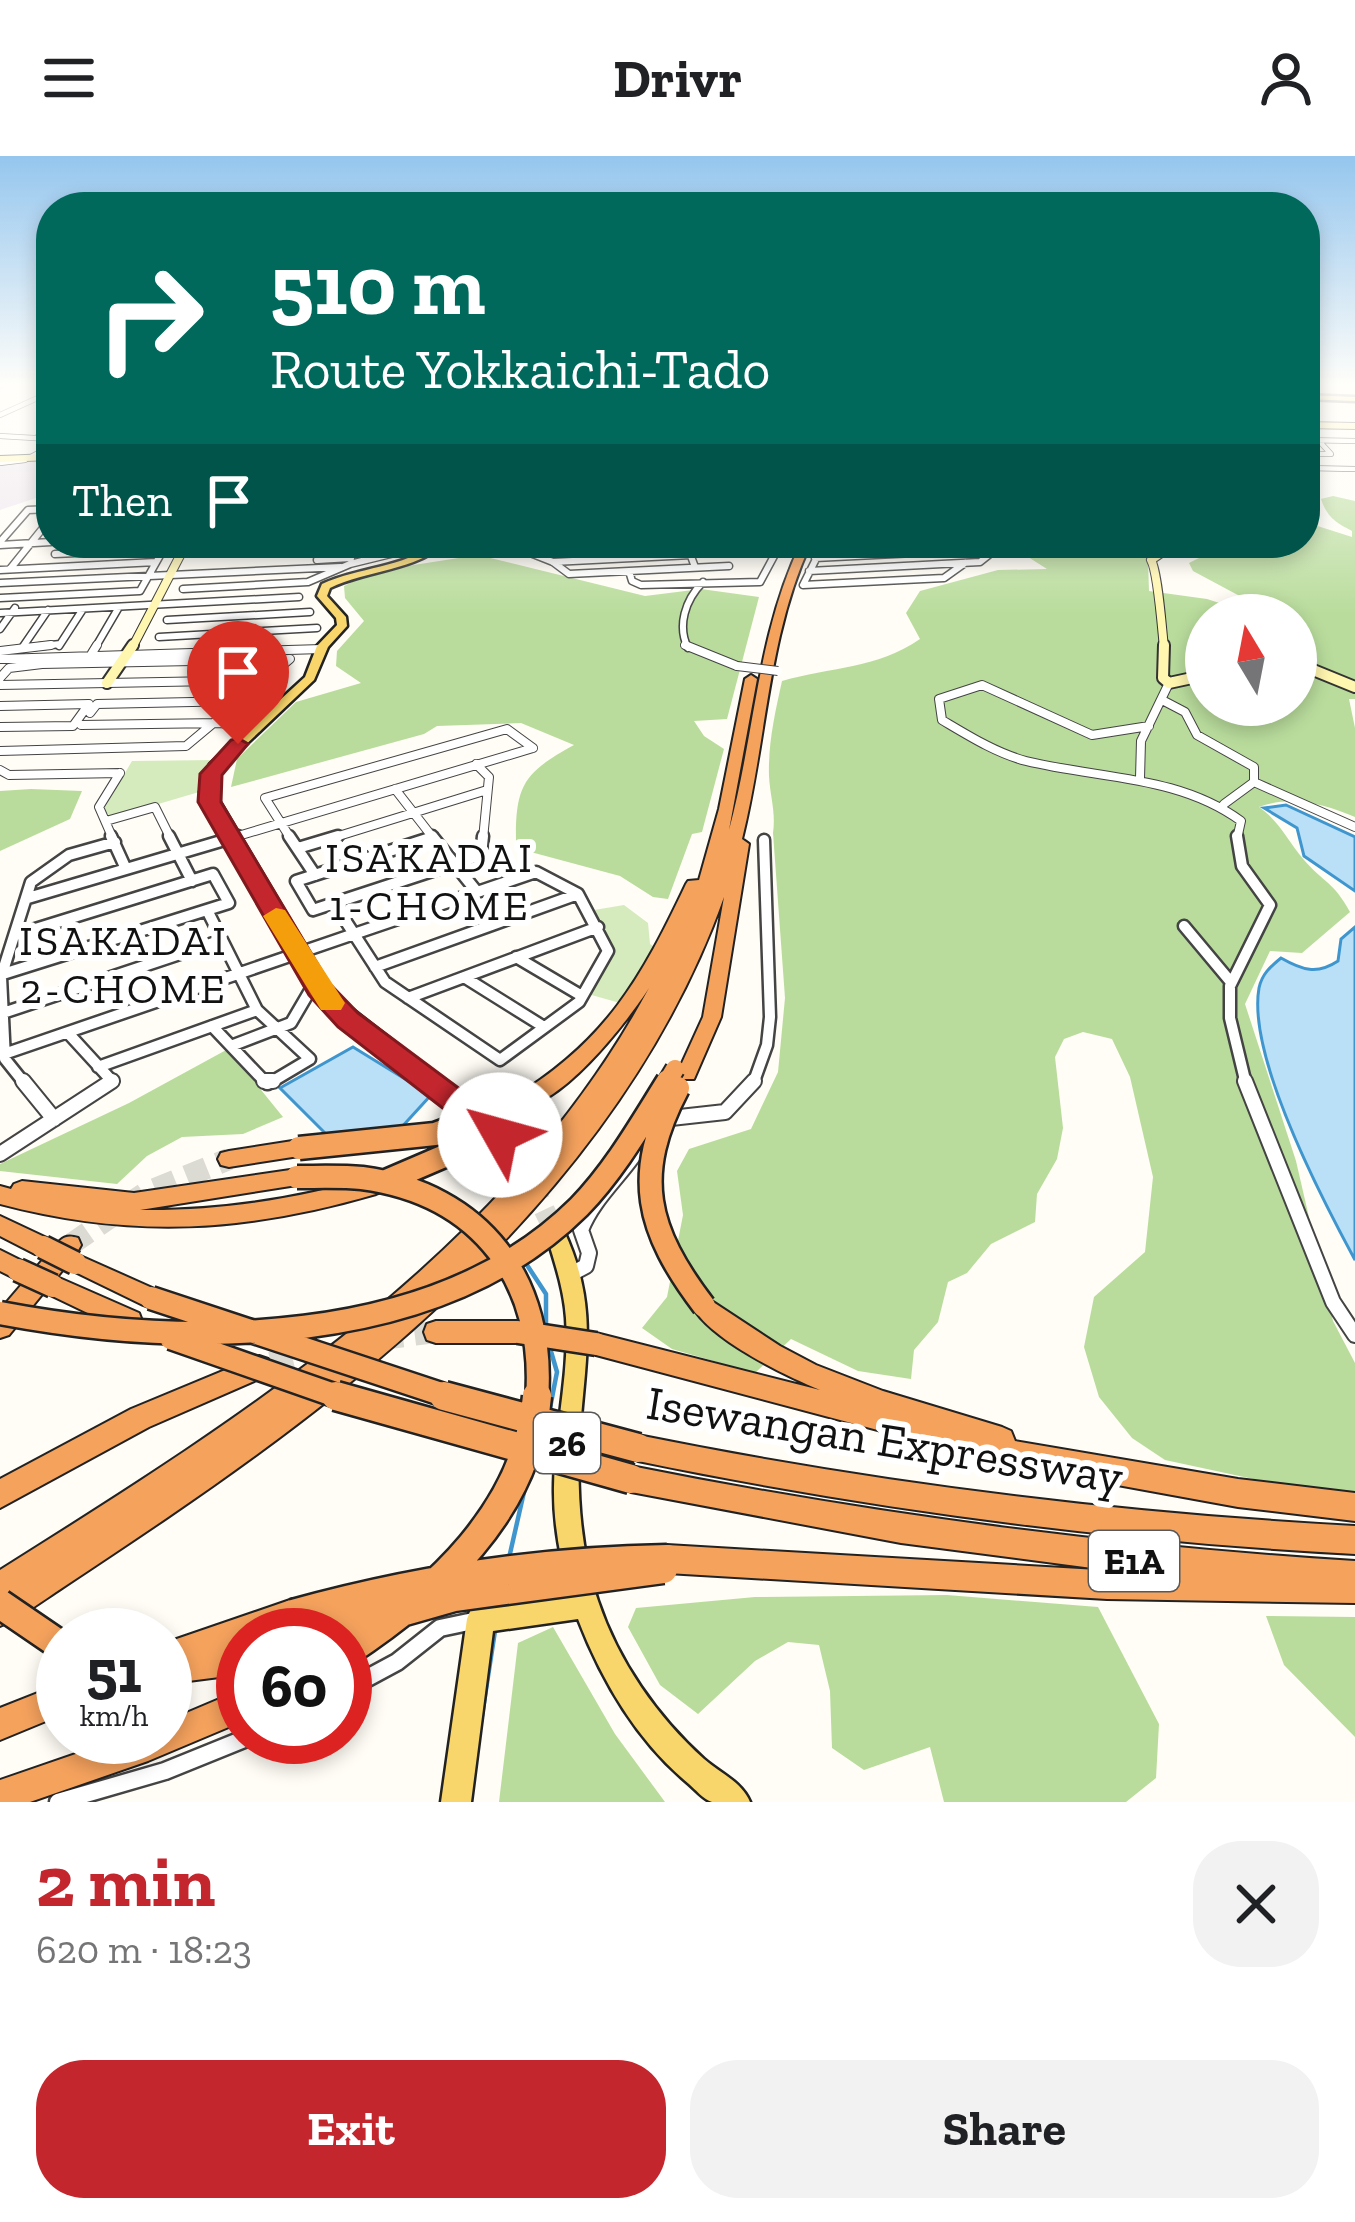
<!DOCTYPE html>
<meta charset="utf-8">
<style>
:root{--surface:#fff;--page:#f2f2f2;--text:#202124;--muted:#757577;--accent:#c4262e}
body{margin:0;font-family:"Zilla Slab",serif;background:var(--page);color:var(--text);height:100vh;display:flex;flex-direction:column;font-size:45px;white-space:nowrap}
*{box-sizing:border-box;margin:0}
p{font-size:39px;color:var(--muted)}
.icon{flex:none;width:66px;height:66px;fill:none;stroke:currentColor;stroke-width:2;stroke-linecap:round;stroke-linejoin:round}
.map{position:relative;height:1646px;overflow:hidden}
.sheet{display:flex;flex-direction:column;background:var(--surface);flex:1}
.sheet>*{flex:none}
.banner{position:absolute;left:36px;top:36px;width:1284px;height:366px;border-radius:48px;box-shadow:0 6px 18px #0003;background:#00695c;color:#fff;overflow:hidden}
.needle{width:78px;rotate:350deg}
.tools{position:absolute;left:1185px;top:438px;display:grid;gap:24px}
.tools a{display:grid;place-items:center;width:132px;height:132px;border-radius:50%;background:var(--surface);box-shadow:0 6px 18px #0003;font-size:60px}
.speed{position:absolute;left:36px;top:1452px;display:flex;gap:24px;font-size:60px;font-weight:700;text-align:center}
.speed>*{display:grid;place-content:center;width:156px;height:156px;border-radius:50%;background:var(--surface);box-shadow:0 6px 18px #0003;line-height:1}
.speed small{font-size:30px;font-weight:400}
.speed .limit{border:18px solid #d22;background:#fff;color:#111}
.pin{position:absolute;display:grid;place-items:center;width:102px;height:102px;color:#fff;margin:-123px -51px;border-radius:50% 50% 50% 0;rotate:-45deg;box-shadow:0 0 12px #0007}
.pin .icon{rotate:45deg}
.me{position:absolute;width:132px;margin:-66px;rotate:308deg;stroke-linejoin:round;filter:drop-shadow(0 0 9px #0008)}
.turn{display:flex;align-items:center;gap:42px;height:252px;padding:0 36px;font-size:54px}
.turn .icon{width:156px;height:156px;stroke-width:2.5}
.turn b{display:block;font-size:84px;line-height:102px}
.then{display:flex;align-items:center;height:114px;padding:0 36px;background:#0003;gap:24px;font-size:45px}
.round{display:grid;place-items:center;flex:none;width:126px;height:126px;border-radius:48px;background:var(--page)}
.headline{display:flex;align-items:center;justify-content:space-between;height:204px;padding:0 36px}
h1{font-size:72px;font-weight:800;line-height:90px;color:var(--accent)}
.button{display:flex;gap:24px;margin-top:auto;padding:24px 36px}
.button a{flex:1;height:138px;border-radius:48px;background:var(--accent);color:#fff;font-size:48px;font-weight:800;line-height:138px;text-align:center}
.button a+a{background:var(--page);color:var(--text)}
header{display:flex;justify-content:space-between;align-items:center;height:156px;padding:0 36px;background:var(--surface);font-size:54px;font-weight:800}
.map>svg:first-child{display:block}
.industrial{fill:#eee6ef}
.green{fill:#d5ebbd}
.forest{fill:#b9dc9c;fill-rule:evenodd}
.water{fill:#b9e0f7;stroke:#3f96cf;stroke-width:3}
.lines{fill:none;stroke-linecap:round;stroke-linejoin:round}
.stream-far1{stroke:#3f96cf;stroke-width:3}
.stream{stroke:#3f96cf;stroke-width:4.5}
.primary-tunnel{stroke:#dbdad3;stroke-width:21;stroke-dasharray:21 10;stroke-linecap:butt}
.highway-tunnel{stroke:#dbdad3;stroke-width:22;stroke-dasharray:22 12;stroke-linecap:butt}
.street-far5-casing{stroke:#444;stroke-width:6}
.street-far4-casing{stroke:#444;stroke-width:9}
.street-far3-casing{stroke:#444;stroke-width:10}
.street-far2-casing{stroke:#444;stroke-width:15}
.street-far1-casing{stroke:#444;stroke-width:18}
.street-casing{stroke:#444;stroke-width:21}
.secondary-far2-casing{stroke:#333;stroke-width:8}
.secondary-far1-casing{stroke:#333;stroke-width:10}
.secondary-casing{stroke:#333;stroke-width:14}
.primary-casing{stroke:#222;stroke-width:5}
.highway-casing{stroke:#222;stroke-width:4}
.street-far5{stroke:#fff;stroke-width:4.5}
.street-far4{stroke:#fff;stroke-width:6}
.street-far3{stroke:#fff;stroke-width:8}
.street-far2{stroke:#fff;stroke-width:10}
.street-far1{stroke:#fff;stroke-width:14}
.street{stroke:#fff;stroke-width:16}
.secondary-far2{stroke:#fff6b0;stroke-width:6}
.secondary-far1{stroke:#fff6b0;stroke-width:8}
.secondary{stroke:#fff6b0;stroke-width:10}
.primary{fill:#f9d66b;fill-rule:evenodd}
.highway{fill:#f5a25d;fill-rule:evenodd}
.street-bridge-casing{stroke:#444;stroke-width:10;stroke-linecap:butt}
.highway-bridge-far2-casing{stroke:#222;stroke-width:22;stroke-linecap:butt}
.highway-bridge-far1-casing{stroke:#222;stroke-width:27;stroke-linecap:butt}
.highway-bridge-casing{stroke:#222;stroke-width:33;stroke-linecap:butt}
.street-bridge{stroke:#fff;stroke-width:8}
.highway-bridge-far2{stroke:#f5a25d;stroke-width:18}
.highway-bridge-far1{stroke:#f5a25d;stroke-width:22}
.highway-bridge{stroke:#f5a25d;stroke-width:28}
.route{fill:#c4262e;stroke:#7f191e;stroke-width:3}
.slow{fill:#f59e0b}
.labels{text-anchor:middle;stroke-width:12;stroke-linejoin:round;paint-order:stroke}
.shield{fill:#fff;stroke:#585858;stroke-width:3}
.shield-label{font-size:36px;font-weight:bold;fill:#111}
.neighbourhood-label{font-size:42px;letter-spacing:3px;fill:#111;stroke:#fff}
.near-street-label{font-size:48px;fill:#111;stroke:#fff}
</style>
<header><svg class="icon" aria-label="menu" viewBox="0 0 24 24"><path d="M4 6h16M4 12h16M4 18h16"/></svg>Drivr<svg class="icon" aria-label="person" viewBox="0 0 24 24"><circle cx="12" cy="8" r="4"/><path d="M4 21q1-7 8-7t8 7"/></svg></header>
<div class="map">
<svg width="1355" height="1646" viewBox="0 0 1355 1646">
<rect width="100%" height="100%" fill="#fffdf5"/>
<path class="industrial" d="M 51,302 L 51,337 L 0,354 L 0,307 Z"/>
<path class="green" d="M 215,604 L 199,636 L 111,662 L 104,653 L 132,605 Z
M 624,749 L 648,767 L 650,788 L 656,792 L 620,847 L 588,838 L 611,797 L 594,754 Z"/>
<path class="forest" d="M 1333,340 L 1355,345 L 1355,543 L 1349,543 L 1355,572 L 1355,661 C 1323,648 1292,639 1259,651 C 1280,666 1287,684 1304,704 C 1324,727 1333,725 1350,756 L 1302,797 L 1270,795 L 1245,848 L 1296,1005 L 1333,1165 L 1355,1207 L 1355,1337 L 1277,1328 L 1165,1304 L 1132,1282 L 1099,1241 L 1084,1191 L 1094,1141 L 1145,1096 L 1153,1021 L 1130,921 L 1112,883 L 1083,876 L 1064,883 L 1055,901 L 1063,972 L 1057,1003 L 1037,1038 L 1035,1066 L 991,1088 L 967,1117 L 948,1126 L 938,1166 L 914,1194 L 911,1223 L 858,1215 L 791,1183 L 755,1217 L 672,1193 L 642,1172 L 667,1141 L 683,1059 L 677,1015 L 689,993 L 751,973 L 778,916 L 785,842 L 773,677 C 776,656 770,640 769,620 C 768,587 775,557 782,525 C 830,511 877,513 920,483 L 906,457 L 920,435 L 998,414 L 1047,413 L 1025,399 L 1074,387 L 1171,387 L 1148,406 L 1149,435 L 1207,443 L 1244,455 L 1264,453 L 1193,415 L 1189,407 L 1229,387 L 1305,387 L 1305,366 L 1352,381 L 1352,375 C 1335,366 1327,361 1321,343 ZM 1206,459 L 1296,459 L 1296,549 L 1206,549 Z
M 478,399 L 645,440 L 701,433 L 759,441 L 727,563 L 694,565 L 704,580 L 724,593 L 702,676 L 692,678 L 668,743 L 653,741 L 620,720 L 527,695 L 516,686 C 515,628 525,616 574,589 L 521,567 L 437,570 L 424,578 L 231,631 L 237,603 L 296,546 L 361,527 L 336,510 L 337,495 L 364,465 L 345,442 L 344,430 L 375,415 Z
M 31,633 L 82,635 L 70,663 L 0,695 L 0,635 Z
M 228,893 L 283,961 L 243,978 L 182,981 L 147,1000 L 117,1028 L 0,1015 L 0,1008 L 129,947 Z
M 947,1439 L 1098,1451 L 1159,1568 L 1156,1622 L 1126,1646 L 944,1646 L 930,1591 L 864,1614 L 832,1592 L 830,1535 L 819,1489 L 788,1486 L 755,1505 L 698,1558 L 660,1529 L 628,1471 L 636,1452 L 755,1441 Z
M 1266,1460 L 1355,1461 L 1355,1581 L 1284,1509 Z
M 553,1471 L 615,1578 L 665,1646 L 499,1646 L 518,1487 Z"/>
<path class="water" d="M 1286,649 L 1355,681 L 1355,735 L 1304,700 L 1297,672 L 1264,652 Z
M 1355,771 L 1355,1104 C 1322,1043 1247,900 1259,832 C 1262,818 1270,811 1281,802 C 1302,814 1317,819 1338,805 L 1341,783 Z
M 353,891 L 431,939 L 399,974 L 328,980 L 280,932 Z"/>
<g class="lines">
<path class="stream-far1" d="M 34,281 L 51,271"/>
<path class="stream" d="M 527,1109 L 546,1138 L 546,1171
M 550,1192 L 557,1216 L 550,1252
M 509,1402 L 524,1336
M 481,1566 L 495,1475"/>
<path class="primary-tunnel" d="M 517,998 L 556,1078"/>
<path class="highway-tunnel" d="M 70,1089 L 145,1037 L 229,1003
M 381,1183 L 436,1176
M 271,1207 L 313,1196"/>
<g class="street-far5-casing">
<path id="street-far5" d="M 0,230 L 5,227
M 0,259 L 51,236
M 0,280 L 51,283
M 1305,284 L 1355,285
M 1318,298 L 1331,298 L 1320,286
M 31,301 L 51,290
M 0,307 L 25,304
M 1305,312 L 1355,313"/>
</g>
<g class="street-far4-casing">
<path id="street-far4" d="M 0,386 L 28,354 L 51,353
M 505,387 L 553,406 L 569,418 L 729,410
M 824,387 L 803,429 L 944,422 L 965,407
M 0,389 L 51,386
M 822,390 L 874,387
M 983,390 L 1044,387
M 530,395 L 686,387 L 695,411
M 723,397 L 777,394
M 55,398 L 163,393
M 351,402 L 317,404 L 320,393 L 406,389
M 815,402 L 955,395
M 553,406 L 691,399
M 10,413 L 51,362
M 0,414 L 156,406
M 629,415 L 632,425 L 641,429 L 760,426 L 781,387
M 809,415 L 980,406 L 990,398 L 981,387
M 0,427 L 341,411
M 183,433 L 308,426 L 350,408 L 399,396 L 407,387
M 0,442 L 140,435 L 167,387
M 0,457 L 299,441
M 167,464 L 310,456
M 0,473 L 15,452
M 159,481 L 317,472
M 59,490 L 83,453
M 22,492 L 48,454
M 25,492 L 60,488
M 95,492 L 119,451
M 688,492 C 677,470 685,444 703,426"/>
</g>
<g class="street-far3-casing">
<path id="street-far3" d="M 685,489 L 737,510
M 0,495 L 51,489
M 92,497 L 97,489
M 0,503 L 322,493
M 0,522 L 9,512 L 42,508 L 290,503 L 186,590 L 0,595
M 0,529 L 265,524
M 1164,545 L 1185,556 L 1197,579 L 1254,611 L 1254,626
M 0,550 L 89,548 L 73,570 L 0,571
M 90,557 L 97,548 L 240,545
M 81,569 L 220,567 L 257,572
M 1149,570 L 1092,579 L 982,529 L 939,543 L 942,564 C 969,580 996,597 1026,605 C 1099,623 1178,619 1241,665 L 1237,683
M 476,608 L 489,621 L 483,683
M 0,614 L 9,619 L 120,617
M 1140,622 L 1141,585 L 1169,527
M 395,633 L 434,683
M 1224,648 L 1254,626 L 1355,671
M 106,665 L 155,651 L 171,683
M 113,683 L 99,651 L 120,617
M 228,683 L 533,592
M 291,683 L 265,642 L 507,573 L 533,592
M 329,683 L 487,634
M 428,683 L 433,681"/>
</g>
<g class="street-far2-casing">
<path id="street-far2" d="M 111,680 L 126,713
M 169,680 L 192,725
M 289,680 L 315,719
M 432,680 L 477,736
M 1237,680 L 1242,710 L 1270,749 L 1230,830 L 1230,862 L 1246,928
M 433,681 L 296,725 L 313,754 L 481,699 L 483,680
M 298,692 L 338,680
M 536,716 L 578,738 L 608,795 L 579,846 L 500,904 L 385,826 L 354,778 Z
M 28,742 L 238,680
M 334,747 L 354,778
M 207,754 L 257,854 L 310,903 L 268,928
M 1184,770 L 1230,825
M 516,801 L 582,840
M 375,811 L 578,738
M 3,818 L 229,747 L 213,718 L 16,779
M 464,821 L 544,871
M 408,842 L 598,771
M 0,858 L 222,784
M 212,870 L 267,928
M 68,877 L 112,925 L 108,928
M 231,890 L 291,867 L 315,826
M 4,898 L 354,778
M 98,911 L 257,854
M 25,928 L 5,903 L 1,821 L 31,726 L 69,699 L 115,686
M 753,928 L 767,889 L 770,861 L 764,684"/>
</g>
<g class="street-far1-casing">
<path id="street-far1" d="M 23,925 L 54,963
M 264,925 L 273,925
M 1245,925 L 1333,1146 L 1355,1179
M 662,963 L 725,956 L 754,925
M 0,998 L 112,925
M 571,1118 L 586,1110 L 589,1097 L 581,1074 C 595,1038 629,1014 646,979"/>
</g>
<g class="street-casing">
<path id="street" d="M 345,1534 L 397,1506 L 440,1472 L 478,1464
M 58,1646 L 165,1615 L 249,1581"/>
</g>
<g class="secondary-far2-casing">
<path id="secondary-far2" d="M 1305,269 L 1355,270
M 0,303 L 51,301"/>
</g>
<g class="secondary-far1-casing">
<path id="secondary-far1" d="M 186,387 L 184,392 L 290,387
M 132,492 L 184,392
M 1164,492 C 1162,473 1158,416 1151,404 L 1176,387"/>
</g>
<g class="secondary-casing">
<path id="secondary" d="M 1164,489 L 1163,522 L 1169,527 L 1206,519
M 1296,507 L 1355,531
M 107,527 L 133,489"/>
</g>
<g class="primary-casing">
<path id="primary" d="M 1305,239 L 1355,241 L 1355,245 L 1305,243 Z
M 435,387 L 446,387 C 415,415 367,414 330,432 L 327,440 L 346,461 L 347,470 L 328,491 L 314,524 L 221,612 L 214,636 L 334,839 L 507,974 L 527,998 L 524,1003 C 509,1008 502,994 493,984 L 322,847 L 200,636 L 210,608 L 305,521 L 317,490 L 337,469 L 336,462 L 317,440 L 322,428 C 358,411 404,412 435,387 Z
M 557,1072 L 564,1075 C 601,1155 583,1209 579,1291 C 577,1342 581,1396 598,1445 C 618,1505 657,1561 704,1603 C 720,1617 742,1626 750,1646 C 739,1646 722,1646 712,1646 C 704,1644 695,1633 689,1628 C 637,1585 602,1525 578,1463 L 493,1475 L 471,1646 L 441,1646 L 467,1463 L 471,1453 L 481,1449 L 569,1437 C 561,1404 554,1371 554,1337 C 553,1279 570,1220 566,1162 C 564,1134 555,1107 547,1081 L 550,1075 Z"/>
</g>
<g class="highway-casing">
<path id="highway" d="M 801,387 L 811,387 C 767,481 767,584 742,683 L 749,688 L 721,861 L 694,923 L 680,923 L 677,918 L 703,861 L 724,741 C 627,1011 399,1204 168,1361 C 133,1385 98,1408 62,1432 C 42,1445 22,1461 0,1470 L 0,1414 C 245,1260 508,1095 649,832 C 628,865 556,958 514,951 L 511,946 L 514,941 C 606,885 641,823 686,728 L 688,725 L 699,724 L 719,653 L 745,523 L 751,519 L 757,523 L 729,674 C 755,578 757,478 801,387 Z
M 299,984 L 306,986 L 310,992 L 306,998 L 299,1000 L 229,1011 L 221,1009 L 218,1003 L 221,997 L 229,995 Z
M 297,1013 L 305,1015 L 308,1021 L 305,1027 L 297,1029 L 140,1054 C 221,1055 298,1043 376,1020 L 384,1023 L 387,1029 L 384,1035 L 376,1038 C 246,1076 132,1083 0,1048 L 0,1030 L 11,1033 L 14,1028 L 22,1025 L 134,1037 Z
M 0,1060 L 51,1084 L 54,1091 C 62,1082 66,1078 78,1082 L 81,1089 L 76,1098 L 159,1135 L 163,1142 L 159,1149 L 151,1152 L 143,1149 L 65,1111 L 57,1121 L 139,1157 L 142,1165 L 139,1173 L 130,1176 L 121,1173 L 44,1136 L 9,1179 L 0,1182 L 0,1154 L 47,1099 L 35,1098 L 0,1080 Z
M 0,1094 L 26,1107 L 30,1114 L 26,1121 L 18,1124 L 0,1115 Z
M 704,1140 L 780,1190 L 816,1209 L 883,1235 L 1002,1271 L 1011,1275 L 1015,1285 L 1238,1323 L 1355,1337 L 1355,1365 L 1238,1351 L 1013,1310 L 596,1199 L 587,1196 L 584,1188 L 587,1180 L 596,1177 L 820,1234 C 784,1219 711,1184 692,1150 L 696,1143 Z
M 436,1165 L 518,1165 L 527,1168 L 530,1176 L 527,1184 L 518,1187 L 436,1187 L 427,1184 L 424,1176 L 427,1168 Z
M 259,1200 L 268,1203 L 271,1211 L 268,1219 L 149,1271 L 0,1352 L 0,1323 L 131,1253 Z
M 638,1279 C 875,1327 1113,1357 1355,1370 L 1355,1398 C 1113,1385 875,1354 638,1305 L 629,1301 L 625,1292 L 629,1283 Z
M 631,1310 C 871,1358 1111,1390 1355,1405 L 1355,1447 L 1107,1443 L 667,1417 L 657,1413 L 653,1403 L 657,1393 L 667,1389 L 1115,1415 L 901,1387 L 631,1336 L 621,1332 L 617,1323 L 621,1314 Z
M 293,1443 L 303,1448 L 308,1458 L 303,1468 L 275,1479 L 243,1479 L 243,1518 L 165,1528 L 165,1487 Z
M 63,1527 L 63,1558 L 0,1584 L 0,1552 Z
M 243,1533 L 243,1565 L 148,1605 L 30,1646 L 0,1646 L 0,1624 L 125,1581 L 165,1581 L 165,1566 Z"/>
</g>
<use href="#street-far5" class="street-far5"/>
<use href="#street-far4" class="street-far4"/>
<use href="#street-far3" class="street-far3"/>
<use href="#street-far2" class="street-far2"/>
<use href="#street-far1" class="street-far1"/>
<use href="#street" class="street"/>
<use href="#secondary-far2" class="secondary-far2"/>
<use href="#secondary-far1" class="secondary-far1"/>
<use href="#secondary" class="secondary"/>
<use href="#primary" class="primary"/>
<use href="#highway" class="highway"/>
<g class="street-bridge-casing">
<path id="street-bridge" d="M 737,510 L 778,515"/>
</g>
<g class="highway-bridge-far2-casing">
<path id="highway-bridge-far2" d="M 666,928 L 675,913"/>
</g>
<g class="highway-bridge-far1-casing">
<path id="highway-bridge-far1" d="M 678,932 C 632,1019 646,1074 704,1150
M 299,992 L 435,978 L 521,946
M 297,1021 C 318,1021 341,1020 362,1022 C 482,1038 546,1126 537,1243
M 386,1025 L 477,986 L 527,955
M 43,1091 L 75,1107
M 18,1114 L 53,1130
M 151,1142 L 456,1243
M 0,1157 C 185,1192 435,1194 579,1051 C 615,1014 641,968 668,925
M 518,1176 L 596,1188
M 171,1182 L 345,1243"/>
</g>
<g class="highway-bridge-casing">
<path id="highway-bridge" d="M 336,1240 L 631,1323
M 444,1240 L 638,1292
M 0,1448 L 63,1491
M 293,1458 C 416,1424 539,1405 667,1403
M 321,1479 L 454,1441 L 663,1413
M 345,1497 C 435,1438 528,1355 537,1240"/>
</g>
<use href="#street-bridge" class="street-bridge"/>
<use href="#highway-bridge-far2" class="highway-bridge-far2"/>
<use href="#highway-bridge-far1" class="highway-bridge-far1"/>
<use href="#highway-bridge" class="highway-bridge"/>
</g>
<linearGradient id="sky" x2="0" y2="1"><stop stop-color="#95c6ee"/><stop offset="0.5" stop-color="#fffefa"/><stop offset="1" stop-color="#fffefa" stop-opacity="0"/></linearGradient>
<rect width="1355" height="458" fill="url(#sky)"/>
<path class="route" d="M 238,582 L 248,588 L 222,619 L 221,646 L 329,827 L 358,857 L 511,971 L 516,979 L 511,988 L 489,988 L 338,871 L 309,839 L 198,646 L 200,618 L 231,584 Z"/>
<path class="slow" d="M 276,752 L 285,754 L 341,841 L 345,847 L 341,854 L 321,854 L 263,760 Z"/>
<g class="labels">
<g class="shield">
<rect x="534" y="1257" width="66" height="60" rx="9"/>
<rect x="1089" y="1375" width="90" height="60" rx="9"/>
</g>
<g class="shield-label">
<text x="567" y="1300">26</text>
<text x="1134" y="1418">E1A</text>
</g>
<g class="neighbourhood-label">
<text x="430" y="716">ISAKADAI<tspan x="430" dy="48">1-CHOME</tspan></text>
<text x="124" y="799">ISAKADAI<tspan x="124" dy="48">2-CHOME</tspan></text>
</g>
<g class="near-street-label">
<text transform="translate(885 1283) rotate(9)" y="17">Isewangan Expressway</text>
</g>
</g>
</svg>
<div class="tools">
<a><svg class="needle" viewBox="-14 -14 28 28"><path d="M0-13l5 13h-10z" fill="#e53935"/><path d="M0 13l5-13h-10z" fill="#757577"/></svg></a>
</div>
<div class="speed"><div>51<small>km/h</small></div><div class="limit">60</div></div>
<div class="pin" style="left:238px;top:588px;background:#d93025"><svg class="icon" aria-label="arrive" viewBox="0 0 24 24"><path d="M6 21V4h12l-3 4 3 4H6"/></svg></div>
<svg class="me" style="left:500px;top:979px" viewBox="-20 -20 40 40"><circle r="19" fill="#fff"/><path d="M0-13L10 11 0 6-10 11z" fill="#c4262e"/></svg>
<div class="banner">
<div class="turn"><svg class="icon" aria-label="right" viewBox="0 0 24 24"><path d="M7 20v-9h11M14 6l5 5-5 5"/></svg><div><b>510 m</b>Route Yokkaichi-Tado</div></div>
<div class="then">Then<svg class="icon" aria-label="arrive" viewBox="0 0 24 24"><path d="M6 21V4h12l-3 4 3 4H6"/></svg></div>
</div>
</div>
<section class="sheet">
<div class="headline"><div><h1>2 min</h1><p>620 m · 18:23</p></div><a class="round"><svg class="icon" aria-label="close" viewBox="0 0 24 24"><path d="M6 6l12 12M18 6L6 18"/></svg></a></div>
<div class="button"><a>Exit</a><a>Share</a></div>
</section>
